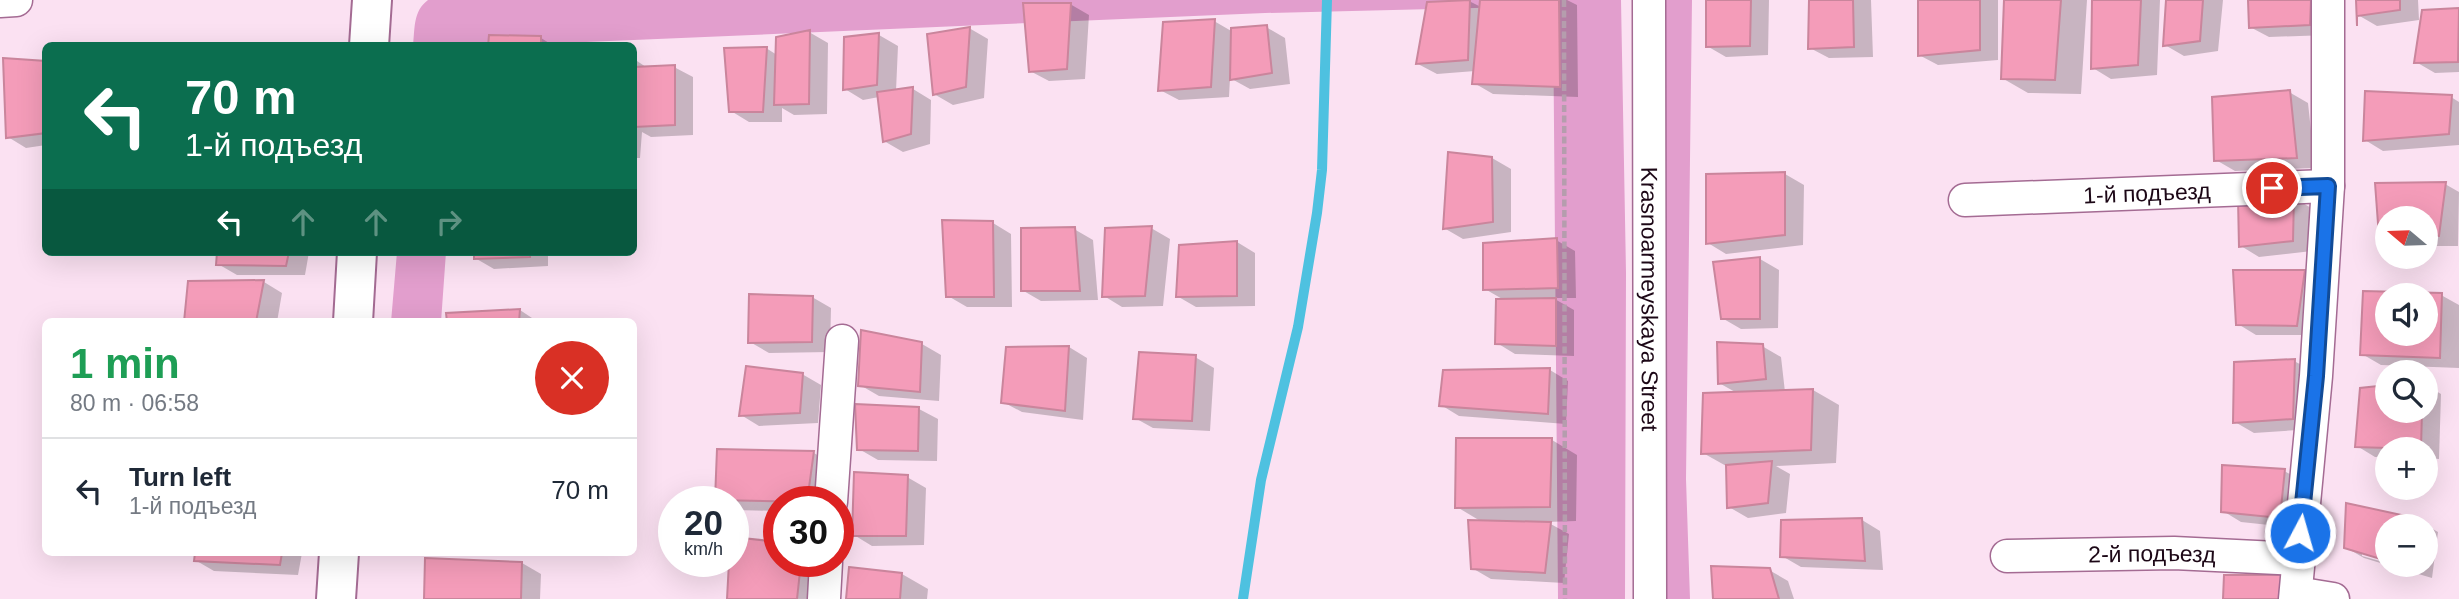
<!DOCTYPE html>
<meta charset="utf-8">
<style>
:root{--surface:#fff;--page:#f6f6f7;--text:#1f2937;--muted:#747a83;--line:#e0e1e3}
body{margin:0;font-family:Arial,sans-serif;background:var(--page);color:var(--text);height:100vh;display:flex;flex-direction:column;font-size:26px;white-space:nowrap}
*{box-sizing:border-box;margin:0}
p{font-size:23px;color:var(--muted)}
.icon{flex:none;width:38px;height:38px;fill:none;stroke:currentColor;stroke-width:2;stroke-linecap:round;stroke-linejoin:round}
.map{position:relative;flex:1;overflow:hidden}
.side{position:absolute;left:42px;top:318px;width:595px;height:238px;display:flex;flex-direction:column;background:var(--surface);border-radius:10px;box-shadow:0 7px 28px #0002}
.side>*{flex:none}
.hud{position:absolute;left:42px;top:42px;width:595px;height:214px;border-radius:10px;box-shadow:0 7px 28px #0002;background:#0b6e4f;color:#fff;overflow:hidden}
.needle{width:46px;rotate:289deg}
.tools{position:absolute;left:2375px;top:206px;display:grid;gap:14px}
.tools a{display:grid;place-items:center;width:63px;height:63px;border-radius:50%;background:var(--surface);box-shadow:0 7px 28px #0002;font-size:35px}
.speed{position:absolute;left:658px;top:486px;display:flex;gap:14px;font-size:35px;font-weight:700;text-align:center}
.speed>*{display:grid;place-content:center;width:91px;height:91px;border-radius:50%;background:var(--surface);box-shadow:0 7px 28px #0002;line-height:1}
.speed small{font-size:18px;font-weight:400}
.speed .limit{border:10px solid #d22;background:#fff;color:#111}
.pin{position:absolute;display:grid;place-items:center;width:60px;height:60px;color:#fff;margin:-30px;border:4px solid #fff;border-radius:50%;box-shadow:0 2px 7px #0007}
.me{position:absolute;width:77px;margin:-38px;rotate:6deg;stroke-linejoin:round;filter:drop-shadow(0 0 5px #0008)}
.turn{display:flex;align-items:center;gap:24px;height:147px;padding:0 28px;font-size:32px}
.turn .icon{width:91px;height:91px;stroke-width:2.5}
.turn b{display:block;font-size:49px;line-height:60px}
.lanes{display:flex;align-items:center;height:66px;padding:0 28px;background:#0003;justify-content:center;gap:35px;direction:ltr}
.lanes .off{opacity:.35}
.round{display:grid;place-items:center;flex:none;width:74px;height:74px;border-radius:37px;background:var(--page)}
.summary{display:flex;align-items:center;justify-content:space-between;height:119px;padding:0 28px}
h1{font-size:42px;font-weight:700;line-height:52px;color:#1e9e55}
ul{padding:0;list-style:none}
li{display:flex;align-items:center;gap:21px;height:105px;padding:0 28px;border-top:2px solid var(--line)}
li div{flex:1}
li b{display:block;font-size:26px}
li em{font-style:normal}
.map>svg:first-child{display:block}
.green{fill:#e29ecd}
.shadow{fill:#0003;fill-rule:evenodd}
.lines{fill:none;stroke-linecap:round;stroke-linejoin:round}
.stream{stroke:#4ec1e0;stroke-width:10}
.building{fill:#f49cb9;stroke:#ca859c;stroke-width:2;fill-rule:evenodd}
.minor-casing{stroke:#a46b93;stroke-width:35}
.tertiary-casing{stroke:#a46b93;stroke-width:42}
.path{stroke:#b59dad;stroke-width:4.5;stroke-dasharray:7 3.5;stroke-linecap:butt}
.minor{stroke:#fff;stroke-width:32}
.tertiary{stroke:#fff;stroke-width:38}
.route-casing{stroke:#114b97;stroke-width:18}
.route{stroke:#1a73e8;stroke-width:12}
.labels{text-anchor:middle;stroke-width:6;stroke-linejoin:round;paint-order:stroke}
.street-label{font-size:23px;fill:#1c0716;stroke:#fbe1f2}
</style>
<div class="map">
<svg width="2459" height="599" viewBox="0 0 2459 599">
<rect width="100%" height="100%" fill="#fbe1f2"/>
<path class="green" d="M 428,0 L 1621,0 L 1626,273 L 1625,599 L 1558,599 L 1553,6 L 1265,13 L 515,45 L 413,46 C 415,28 413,11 428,0 Z
M 1653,0 L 1692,0 L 1686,479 L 1690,599 L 1652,599 Z
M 397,252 L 446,252 L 441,322 L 391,322 Z"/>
<path class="shadow" d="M 1481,0 L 1567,0 L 1577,5 L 1578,97 L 1493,94 L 1474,83 L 1475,71 L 1437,74 L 1418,64 L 1469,1 L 1481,7 Z
M 1708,0 L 1769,0 L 1768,55 L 1726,57 L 1707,46 Z
M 1811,0 L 1871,0 L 1873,57 L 1829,58 L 1810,48 Z
M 1920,0 L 1998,0 L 1998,60 L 1938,65 L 1919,55 Z
M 2006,0 L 2087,0 L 2081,94 L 2028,93 L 2002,78 Z
M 2094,0 L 2160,0 L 2157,75 L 2111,79 L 2093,68 Z
M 2167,0 L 2223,0 L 2218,51 L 2184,56 L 2165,45 Z
M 2250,0 L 2330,0 L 2328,35 L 2269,37 L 2250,27 Z
M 2358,0 L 2418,0 L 2419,20 L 2377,26 L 2358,15 Z
M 1070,4 L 1089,15 L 1085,79 L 1049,81 L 1030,71 Z
M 2459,10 L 2459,72 L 2435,73 L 2416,62 L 2424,12 Z
M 1214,21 L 1233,32 L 1266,27 L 1285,38 L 1290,84 L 1250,89 L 1230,78 L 1229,97 L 1179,100 L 1160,90 Z
M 969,28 L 988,39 L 984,98 L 953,105 L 934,94 Z
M 809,32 L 828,43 L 827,114 L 794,115 L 782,108 L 782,122 L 749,122 L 731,111 L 766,48 L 777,55 Z
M 879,35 L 898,46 L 896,91 L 913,89 L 931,100 L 930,144 L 903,152 L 884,141 L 879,97 L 863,100 L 845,89 L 846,38 Z
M 541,38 L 554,46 L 490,46 Z
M 634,59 L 646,67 L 674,67 L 693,77 L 693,135 L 651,137 L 642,132 L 640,158 L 634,158 Z
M 46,63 L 46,145 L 26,148 L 8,137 Z
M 2289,92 L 2308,103 L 2315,168 L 2235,171 L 2216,160 Z
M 2451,97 L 2459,102 L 2459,145 L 2383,151 L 2365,140 Z
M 1492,158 L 1511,169 L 1511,232 L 1463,239 L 1444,228 Z
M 1785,174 L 1804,185 L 1803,245 L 1726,254 L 1708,243 Z
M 2445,184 L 2459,192 L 2458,246 L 2426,246 L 2426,219 L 2387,219 L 2387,240 L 2381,236 L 2377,185 Z
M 2294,198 L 2313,209 L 2312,251 L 2259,257 L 2241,246 Z
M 993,223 L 1011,234 L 1012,307 L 967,307 L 948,296 Z
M 1151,228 L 1170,239 L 1163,306 L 1122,307 L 1104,296 Z
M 1074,229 L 1093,240 L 1098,300 L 1041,301 L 1022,290 Z
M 1556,240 L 1575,251 L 1576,298 L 1553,298 L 1574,310 L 1574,356 L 1515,354 L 1497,343 L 1504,300 L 1485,289 Z
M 1237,242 L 1255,253 L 1255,306 L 1196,307 L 1177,296 Z
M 218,252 L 309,252 L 305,275 L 237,275 L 218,264 Z
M 476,252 L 548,252 L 548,266 L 494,269 L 475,258 Z
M 1760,259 L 1779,270 L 1778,328 L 1741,329 L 1722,318 Z
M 2235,272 L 2305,272 L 2323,283 L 2316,335 L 2256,335 L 2238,324 Z
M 264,282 L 282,293 L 277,322 L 187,322 L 190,283 Z
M 2365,293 L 2441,295 L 2459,305 L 2459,368 L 2381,365 L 2362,354 ZM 2387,296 L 2426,296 L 2426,334 L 2387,334 Z
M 812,297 L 831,308 L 830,352 L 769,353 L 750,342 Z
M 520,310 L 538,322 L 449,322 L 448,314 Z
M 922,344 L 941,355 L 939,401 L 879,396 L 860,385 Z
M 1762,346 L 1781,357 L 1785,392 L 1813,390 L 1839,405 L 1836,463 L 1776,466 L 1790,474 L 1786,513 L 1748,518 L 1729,507 L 1728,467 L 1703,453 L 1737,393 L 1719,383 Z
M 1069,347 L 1087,358 L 1083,420 L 1022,412 L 1003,402 Z
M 1195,357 L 1214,368 L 1210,431 L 1153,428 L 1135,418 Z
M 2294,361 L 2313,371 L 2312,429 L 2254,433 L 2235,422 Z
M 1550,370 L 1568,381 L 1566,424 L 1459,416 L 1441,405 Z
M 802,374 L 821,385 L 818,423 L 759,426 L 741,415 Z
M 2426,385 L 2441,394 L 2439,459 L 2426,458 L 2426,450 L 2387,450 L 2387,457 L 2375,457 L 2357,446 L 2387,387 L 2387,411 L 2426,411 Z
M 919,409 L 938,419 L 937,461 L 878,460 L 859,449 Z
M 1552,440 L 1577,455 L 1576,521 L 1547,522 L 1569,534 L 1564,583 L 1491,579 L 1472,568 L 1482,522 L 1457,507 Z
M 718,451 L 814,453 L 832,464 L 827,502 L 779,502 L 779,511 L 735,510 L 733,509 L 733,502 L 722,502 L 717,499 Z
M 2284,471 L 2303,481 L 2298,528 L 2241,522 L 2223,511 Z
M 907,477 L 926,488 L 924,545 L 872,546 L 854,535 Z
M 2347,506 L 2419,521 L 2438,532 L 2432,578 L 2388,565 L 2421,573 L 2422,570 L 2407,565 L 2426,565 L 2426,527 L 2387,527 L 2387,559 L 2362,552 L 2362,556 L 2387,563 L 2387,565 L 2364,558 L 2345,547 Z
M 1862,520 L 1880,531 L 1883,570 L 1801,567 L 1782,556 Z
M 196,553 L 302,553 L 298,575 L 214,571 L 195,560 Z
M 731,562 L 821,562 L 817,599 L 729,599 Z
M 522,563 L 541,574 L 540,599 L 426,599 Z
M 1769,570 L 1788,581 L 1794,599 L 1715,599 Z
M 902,574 L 928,589 L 927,599 L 848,599 Z"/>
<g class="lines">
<path class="stream" d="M 1243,599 L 1261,480 L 1298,327 L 1317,213 L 1322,170 L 1327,0"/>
</g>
<path class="building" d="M 1470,0 L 1468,60 L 1416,64 L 1427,2 Z
M 1480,0 L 1559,0 L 1560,87 L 1472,84 Z
M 1706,0 L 1751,0 L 1750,46 L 1706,47 Z
M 1809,0 L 1853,0 L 1854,47 L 1808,49 Z
M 1918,0 L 1980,0 L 1980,50 L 1918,56 Z
M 2004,0 L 2061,0 L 2055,80 L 2001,79 Z
M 2092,0 L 2141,0 L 2138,65 L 2091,69 Z
M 2166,0 L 2203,0 L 2200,41 L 2163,46 Z
M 2248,0 L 2311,0 L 2310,25 L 2249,28 Z
M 2356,0 L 2400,0 L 2400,10 L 2357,16 L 2357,26 Z
M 1023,3 L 1071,3 L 1067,69 L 1029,72 Z
M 2459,8 L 2458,62 L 2414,63 L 2422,10 Z
M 1215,19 L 1211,87 L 1158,91 L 1163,22 Z
M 1267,25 L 1272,73 L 1230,80 L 1231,28 Z
M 970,27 L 966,87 L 933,95 L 927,34 Z
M 810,30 L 809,104 L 774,105 L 776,37 Z
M 879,33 L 877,85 L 843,90 L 844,37 Z
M 489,35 L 541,36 L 541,46 L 488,46 Z
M 767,47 L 763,112 L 729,112 L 724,48 Z
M 3,58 L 46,61 L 46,133 L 6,138 Z
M 675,65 L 675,125 L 634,127 L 634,67 Z
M 913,87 L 911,134 L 883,142 L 877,92 Z
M 2290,90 L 2297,158 L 2214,161 L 2212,97 Z
M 2365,91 L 2452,95 L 2449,134 L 2363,141 Z
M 1448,152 L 1492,157 L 1493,222 L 1443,229 Z
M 1785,172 L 1785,235 L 1706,244 L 1706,174 Z
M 2446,182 L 2439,236 L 2426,236 L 2426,219 L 2387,219 L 2387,237 L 2379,237 L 2375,183 Z
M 2294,196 L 2293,241 L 2239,247 L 2238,199 Z
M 942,220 L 993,221 L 994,297 L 946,297 Z
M 1152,226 L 1145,296 L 1102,297 L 1105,228 Z
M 1075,227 L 1080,291 L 1021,291 L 1021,228 Z
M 1557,238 L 1558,288 L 1483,290 L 1483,243 Z
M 1237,241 L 1237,296 L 1176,297 L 1179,245 Z
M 217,252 L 289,252 L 286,266 L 216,265 Z
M 474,252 L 530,252 L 530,257 L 474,259 Z
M 1760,257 L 1760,319 L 1721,319 L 1713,262 Z
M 2233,270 L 2305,270 L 2297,326 L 2236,325 Z
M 264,280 L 256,322 L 184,322 L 188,281 Z
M 2363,291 L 2442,293 L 2440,358 L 2360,355 ZM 2387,296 L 2426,296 L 2426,334 L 2387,334 Z
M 749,294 L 813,296 L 812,342 L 748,343 Z
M 1556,298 L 1556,346 L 1495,344 L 1496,299 Z
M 520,309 L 519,322 L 447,322 L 446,313 Z
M 861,330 L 922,342 L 920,392 L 858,386 Z
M 1717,342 L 1763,344 L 1766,379 L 1718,384 Z
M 1069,346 L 1065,411 L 1001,403 L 1006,347 Z
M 1139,352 L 1196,355 L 1192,421 L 1133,419 Z
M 2295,359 L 2293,419 L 2233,423 L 2234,362 Z
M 746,366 L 803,373 L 800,413 L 739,416 Z
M 1550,368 L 1548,414 L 1439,406 L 1443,370 Z
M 2387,385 L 2387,411 L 2422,411 L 2421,449 L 2355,447 L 2360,388 Z
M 1813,389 L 1811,450 L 1701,454 L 1703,393 Z
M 855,404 L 919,407 L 918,451 L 857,450 Z
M 1456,438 L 1552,438 L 1550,507 L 1455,508 Z
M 717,449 L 814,451 L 807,502 L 715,500 Z
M 1772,461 L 1768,503 L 1727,508 L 1726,465 Z
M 2222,465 L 2285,469 L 2280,518 L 2221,512 Z
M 854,472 L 908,475 L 906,536 L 852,536 Z
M 2346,503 L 2420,519 L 2419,527 L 2387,527 L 2387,561 L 2344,548 Z
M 1862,518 L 1865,561 L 1780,557 L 1781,520 Z
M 1468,520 L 1551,522 L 1545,573 L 1471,569 Z
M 733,537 L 779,542 L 779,562 L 801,562 L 797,599 L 727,599 L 729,562 L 733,562 Z
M 195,553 L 282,553 L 280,565 L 194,561 Z
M 425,558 L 522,562 L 521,599 L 424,599 Z
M 1711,566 L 1770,568 L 1779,599 L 1713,599 Z
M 849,567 L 902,573 L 900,599 L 846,599 Z
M 2224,575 L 2285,575 L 2282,599 L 2223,599 Z"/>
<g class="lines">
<g class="minor-casing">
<g id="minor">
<path id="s1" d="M 1649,0 L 1650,599"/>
<path d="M 0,1 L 16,0"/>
<path id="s2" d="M 1965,200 L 2328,186"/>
<path d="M 831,502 L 842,341"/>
<path id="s3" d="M 2007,556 L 2174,553 L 2297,559"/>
<path d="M 2296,593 L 2333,599"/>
<path d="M 824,599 L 826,562"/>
<path d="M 2295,599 L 2316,376 L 2328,186 L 2328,0"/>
</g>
</g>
<g class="tertiary-casing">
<path id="tertiary" d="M 369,46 L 372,0
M 353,322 L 357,252
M 336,599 L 339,553"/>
</g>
<path class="path" d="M 1564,0 L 1565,599"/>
<use href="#minor" class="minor"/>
<use href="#tertiary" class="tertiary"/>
</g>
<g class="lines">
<g class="route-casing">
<path id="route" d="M 2272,188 L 2328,186 L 2316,376 L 2300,533"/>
</g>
<use href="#route" class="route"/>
</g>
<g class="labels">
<g class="street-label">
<text dy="8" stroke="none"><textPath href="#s2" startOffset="182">1-й подъезд</textPath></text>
<text dy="8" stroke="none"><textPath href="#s1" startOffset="299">Krasnoarmeyskaya Street</textPath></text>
<text dy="8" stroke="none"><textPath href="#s3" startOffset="145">2-й подъезд</textPath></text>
</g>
</g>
</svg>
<div class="tools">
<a><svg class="needle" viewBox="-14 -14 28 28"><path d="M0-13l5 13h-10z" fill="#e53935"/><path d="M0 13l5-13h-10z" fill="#747a83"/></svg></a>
<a><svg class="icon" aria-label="sound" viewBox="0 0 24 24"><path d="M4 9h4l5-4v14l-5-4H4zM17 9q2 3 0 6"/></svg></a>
<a><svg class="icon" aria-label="search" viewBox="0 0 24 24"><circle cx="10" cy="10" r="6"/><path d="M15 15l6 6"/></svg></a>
<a>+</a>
<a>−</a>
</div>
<div class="speed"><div>20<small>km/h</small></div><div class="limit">30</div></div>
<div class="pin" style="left:2272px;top:188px;background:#d93025"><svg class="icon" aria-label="arrive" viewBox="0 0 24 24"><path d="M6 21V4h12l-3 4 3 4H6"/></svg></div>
<svg class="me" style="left:2300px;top:533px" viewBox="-20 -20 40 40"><circle r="17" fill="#1a73e8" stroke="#fff" stroke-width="3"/><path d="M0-11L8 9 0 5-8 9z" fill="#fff"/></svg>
<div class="hud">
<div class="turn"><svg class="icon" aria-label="left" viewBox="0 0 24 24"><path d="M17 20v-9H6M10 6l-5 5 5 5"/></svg><div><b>70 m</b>1-й подъезд</div></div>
<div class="lanes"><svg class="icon" aria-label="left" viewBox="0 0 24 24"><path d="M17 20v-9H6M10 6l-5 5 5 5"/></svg><svg class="icon off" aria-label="ahead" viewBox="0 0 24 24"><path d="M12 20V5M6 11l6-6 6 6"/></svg><svg class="icon off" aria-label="ahead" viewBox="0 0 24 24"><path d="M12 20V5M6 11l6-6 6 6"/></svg><svg class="icon off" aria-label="right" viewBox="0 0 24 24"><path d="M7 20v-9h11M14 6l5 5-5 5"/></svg></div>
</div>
<section class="side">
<div class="summary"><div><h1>1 min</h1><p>80 m · 06:58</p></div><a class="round" style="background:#d93025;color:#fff"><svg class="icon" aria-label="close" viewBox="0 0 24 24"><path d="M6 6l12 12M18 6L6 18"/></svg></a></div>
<ul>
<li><svg class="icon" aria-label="left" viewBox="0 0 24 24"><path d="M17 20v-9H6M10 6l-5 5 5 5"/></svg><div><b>Turn left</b><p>1-й подъезд</p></div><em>70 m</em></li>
</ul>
</section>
</div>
